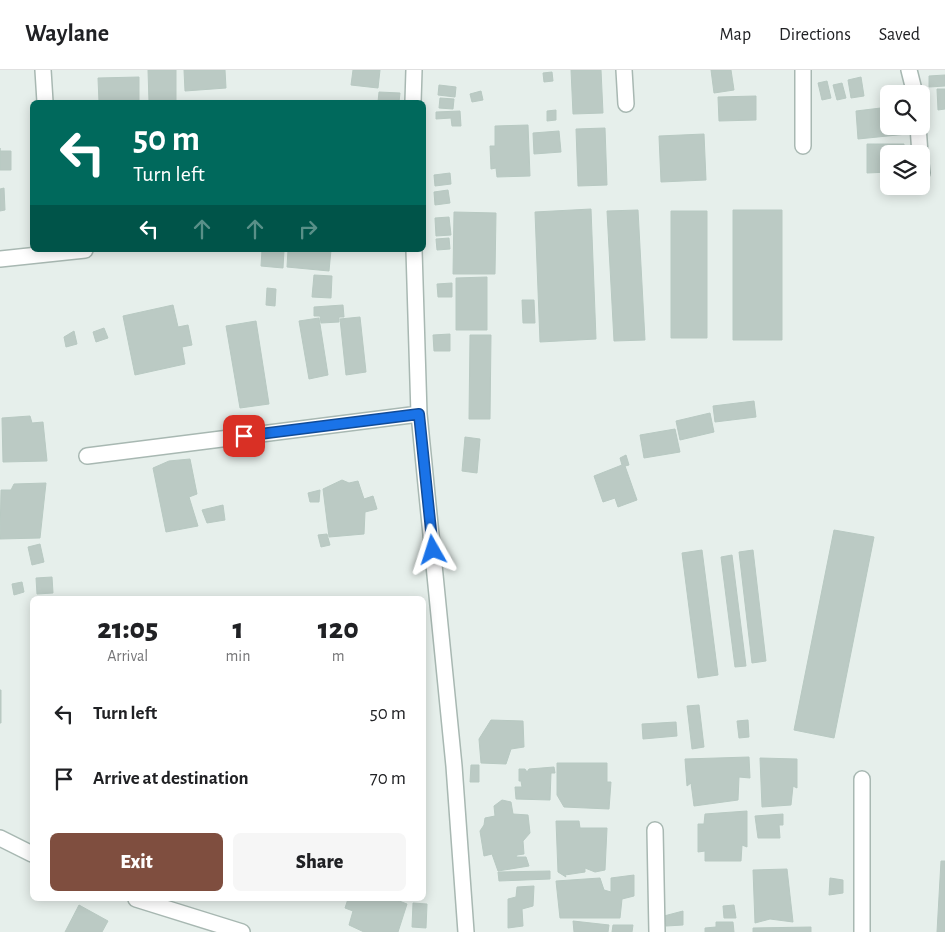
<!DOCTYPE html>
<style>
:root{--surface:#fff;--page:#f6f6f6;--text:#202124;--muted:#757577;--line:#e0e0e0;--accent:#7f4e3f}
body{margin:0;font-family:"Alegreya Sans",sans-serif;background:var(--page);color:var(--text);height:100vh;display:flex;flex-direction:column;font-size:19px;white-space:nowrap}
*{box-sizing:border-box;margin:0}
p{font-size:16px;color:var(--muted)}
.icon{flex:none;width:28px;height:28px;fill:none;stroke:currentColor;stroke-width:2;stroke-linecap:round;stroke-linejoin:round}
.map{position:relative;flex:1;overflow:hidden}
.side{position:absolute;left:30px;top:526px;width:396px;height:305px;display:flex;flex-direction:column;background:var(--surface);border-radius:8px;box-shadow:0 2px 12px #0003}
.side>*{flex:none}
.guide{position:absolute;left:30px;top:30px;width:396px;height:152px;border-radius:8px;box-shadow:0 2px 12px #0003;background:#00695c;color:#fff;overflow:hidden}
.tools{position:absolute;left:880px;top:15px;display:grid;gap:10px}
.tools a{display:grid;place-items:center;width:50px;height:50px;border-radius:8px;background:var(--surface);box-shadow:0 2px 12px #0003;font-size:25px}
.pin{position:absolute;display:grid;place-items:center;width:42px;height:42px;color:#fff;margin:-21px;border-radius:10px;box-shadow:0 2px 8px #0006}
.me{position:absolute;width:55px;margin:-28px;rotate:354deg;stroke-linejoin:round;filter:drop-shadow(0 0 4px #0008)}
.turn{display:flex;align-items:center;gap:18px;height:105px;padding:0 20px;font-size:22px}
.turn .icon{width:65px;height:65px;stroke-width:2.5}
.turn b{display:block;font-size:35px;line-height:42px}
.lanes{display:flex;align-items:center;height:48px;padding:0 20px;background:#0003;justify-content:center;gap:25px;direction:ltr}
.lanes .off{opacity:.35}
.eta{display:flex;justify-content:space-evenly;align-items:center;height:85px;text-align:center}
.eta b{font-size:30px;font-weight:800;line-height:35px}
.cta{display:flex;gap:10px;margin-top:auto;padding:10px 20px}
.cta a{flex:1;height:58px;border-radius:8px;background:var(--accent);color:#fff;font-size:20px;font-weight:800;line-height:58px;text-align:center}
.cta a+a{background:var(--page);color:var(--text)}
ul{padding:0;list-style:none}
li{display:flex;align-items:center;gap:15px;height:65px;padding:0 20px}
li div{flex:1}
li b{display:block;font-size:19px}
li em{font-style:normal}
header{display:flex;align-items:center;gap:30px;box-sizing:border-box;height:70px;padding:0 25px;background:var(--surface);border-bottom:1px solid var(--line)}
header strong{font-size:24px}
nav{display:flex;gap:28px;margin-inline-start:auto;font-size:18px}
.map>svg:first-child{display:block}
.building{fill:#bbcac4;stroke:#b8c9c2}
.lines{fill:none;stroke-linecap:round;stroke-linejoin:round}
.minor-casing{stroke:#a8b8b2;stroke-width:18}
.minor{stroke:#fff;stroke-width:15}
.route-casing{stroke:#114b97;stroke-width:12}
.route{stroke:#1a73e8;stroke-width:9}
</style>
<header>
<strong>Waylane</strong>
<nav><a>Map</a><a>Directions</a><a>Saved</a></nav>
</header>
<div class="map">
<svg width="945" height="862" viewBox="0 0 945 862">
<rect width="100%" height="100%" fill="#e6efeb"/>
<path class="building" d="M 148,0 L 176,0 L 176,32 L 149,32 Z
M 184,0 L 225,0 L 226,18 L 185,21 Z
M 353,0 L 380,0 L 378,18 L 351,15 Z
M 571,0 L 601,0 L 603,43 L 573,44 Z
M 711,0 L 731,0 L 734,20 L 714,23 Z
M 552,2 L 553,11 L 544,12 L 543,3 Z
M 945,5 L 945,16 L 929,17 L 929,6 Z
M 139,7 L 139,32 L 99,32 L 98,8 Z
M 861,7 L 864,26 L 851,28 L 848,10 Z
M 827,11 L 831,28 L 822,30 L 818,13 Z
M 842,13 L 846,28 L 837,30 L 833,15 Z
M 439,15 L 456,17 L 455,27 L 438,25 Z
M 937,19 L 945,19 L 945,39 L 938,40 Z
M 481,21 L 483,30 L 472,32 L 470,24 Z
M 379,22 L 400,23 L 399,32 L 378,32 Z
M 756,26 L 756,50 L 719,51 L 718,27 Z
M 440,28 L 454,29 L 453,39 L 439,38 Z
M 889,37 L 889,56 L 906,56 L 907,64 L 858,69 L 856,41 Z
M 556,40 L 556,50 L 547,51 L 547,41 Z
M 460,41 L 461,56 L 452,56 L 451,48 L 436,49 L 436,42 Z
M 528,55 L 530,106 L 497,107 L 496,98 L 491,99 L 490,76 L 495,76 L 495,56 Z
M 605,58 L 607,115 L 578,116 L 576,59 Z
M 559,61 L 561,82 L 534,84 L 533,63 Z
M 704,64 L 706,110 L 661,112 L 659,66 Z
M 867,74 L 904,74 L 904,84 L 889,84 L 889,102 L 867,103 Z
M 0,78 L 0,81 L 11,81 L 11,100 L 0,100 Z
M 450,103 L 451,114 L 435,116 L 434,105 Z
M 4,118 L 5,140 L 0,141 L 0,119 Z
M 448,120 L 450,133 L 435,135 L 434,122 Z
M 591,139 L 596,269 L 540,272 L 535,142 Z
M 638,140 L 645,270 L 614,271 L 607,141 Z
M 733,140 L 782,140 L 782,270 L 733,270 Z
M 671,141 L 707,141 L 707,268 L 671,268 Z
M 454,142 L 496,143 L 495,204 L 453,204 Z
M 449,147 L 451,165 L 436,166 L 435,148 Z
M 449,168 L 450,179 L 437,180 L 436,169 Z
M 262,180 L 284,180 L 283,198 L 261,196 Z
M 288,180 L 331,180 L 329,201 L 287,197 Z
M 314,205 L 332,206 L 331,228 L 312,227 Z
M 487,207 L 487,260 L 456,260 L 456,208 Z
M 452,213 L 452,227 L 438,227 L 437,214 Z
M 267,218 L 276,219 L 275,236 L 266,235 Z
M 522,230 L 534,230 L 535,253 L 523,253 Z
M 173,235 L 178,257 L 188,255 L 192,275 L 182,277 L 185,294 L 135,305 L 123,246 Z
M 343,235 L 344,247 L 339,247 L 339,252 L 321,253 L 320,246 L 314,246 L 314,237 Z
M 360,247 L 366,302 L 346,305 L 340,249 Z
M 319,248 L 328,305 L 309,309 L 299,251 Z
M 256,251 L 269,334 L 240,338 L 226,256 Z
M 104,258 L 108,268 L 96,272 L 93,262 Z
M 74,261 L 77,274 L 66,277 L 64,267 Z
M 450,264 L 450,281 L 434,281 L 433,265 Z
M 470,265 L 491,265 L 490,349 L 469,349 Z
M 754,331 L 756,347 L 715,352 L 713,336 Z
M 710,343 L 714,362 L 680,370 L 676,351 Z
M 30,346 L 32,353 L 43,352 L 47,391 L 3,392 L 2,348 Z
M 675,359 L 680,382 L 644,388 L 640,365 Z
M 465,367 L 480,369 L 477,403 L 462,401 Z
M 626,385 L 629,395 L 625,396 L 637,430 L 618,437 L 615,428 L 603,432 L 594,406 L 622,395 L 620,388 Z
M 190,389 L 197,424 L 189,427 L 198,456 L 166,462 L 153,398 L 169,391 Z
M 342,410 L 349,413 L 358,411 L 364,429 L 373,426 L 377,439 L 365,442 L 364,464 L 329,467 L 323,419 Z
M 46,413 L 40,468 L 0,469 L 1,420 L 11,420 L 14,414 Z
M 320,420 L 319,432 L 310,432 L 308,423 Z
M 223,435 L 225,450 L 207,453 L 202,440 Z
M 834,460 L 874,467 L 834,668 L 794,660 Z
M 327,464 L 330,475 L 321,477 L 318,465 Z
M 40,474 L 44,492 L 32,495 L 28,477 Z
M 702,480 L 718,605 L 698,608 L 682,483 Z
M 753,480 L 766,591 L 752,593 L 739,482 Z
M 732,485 L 746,596 L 735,597 L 721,487 Z
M 52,507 L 53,523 L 37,524 L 36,508 Z
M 22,512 L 24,522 L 14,525 L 12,514 Z
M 0,620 L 1,620 L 1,653 L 0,653 Z
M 699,635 L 704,677 L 692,679 L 687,636 Z
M 491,650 L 523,651 L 524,677 L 511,679 L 506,694 L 481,693 L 479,669 Z
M 748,650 L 749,667 L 739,668 L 737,651 Z
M 676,652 L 677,666 L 643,669 L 642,654 Z
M 749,687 L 750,708 L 739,707 L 738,730 L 694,736 L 691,713 L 687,716 L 685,689 Z
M 760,688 L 797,689 L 797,718 L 793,716 L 791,735 L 762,737 Z
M 557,693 L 607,693 L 607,712 L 611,712 L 609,739 L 564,737 L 557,725 Z
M 471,695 L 479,695 L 479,712 L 470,712 Z
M 554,697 L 555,703 L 551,703 L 550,730 L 516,729 L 515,717 L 522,717 L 521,711 L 519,711 L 519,699 L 525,699 L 527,702 L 529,699 Z
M 502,730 L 511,732 L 513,744 L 528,745 L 530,763 L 523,771 L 524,784 L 517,785 L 516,787 L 526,787 L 529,796 L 498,801 L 492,784 L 484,786 L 480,761 L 484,755 L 485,748 L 495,746 L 494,736 Z
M 747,741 L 747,777 L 742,775 L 741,791 L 705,791 L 705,781 L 698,782 L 698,754 L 704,754 L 705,744 Z
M 783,744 L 783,755 L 779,755 L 780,768 L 758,768 L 755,746 Z
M 556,751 L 579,751 L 580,758 L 607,758 L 605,800 L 595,802 L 585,798 L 585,802 L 565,805 L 566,807 L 558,802 Z
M 941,791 L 945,791 L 945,862 L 937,862 Z
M 787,799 L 793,852 L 770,849 L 755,853 L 753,800 Z
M 550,801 L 550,809 L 499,811 L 498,802 Z
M 634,805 L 634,826 L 622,829 L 620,848 L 560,848 L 556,811 L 600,808 L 604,820 L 611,822 L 611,808 Z
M 830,808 L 843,810 L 843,823 L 829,825 Z
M 534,816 L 533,836 L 522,839 L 523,856 L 508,858 L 508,829 L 516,827 L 517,817 Z
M 348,829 L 394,829 L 407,834 L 398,862 L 364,862 L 349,855 L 353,841 L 345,838 Z
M 413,833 L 427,834 L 426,858 L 412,857 Z
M 79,835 L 108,851 L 102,862 L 65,862 Z
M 734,835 L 736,848 L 724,848 L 723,836 Z
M 683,841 L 683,855 L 666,856 L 664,846 Z
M 573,851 L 609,855 L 608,862 L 574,862 Z
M 716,852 L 733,852 L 734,862 L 705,862 L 705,858 L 716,857 Z
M 613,855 L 633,855 L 632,862 L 612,862 Z
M 811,857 L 811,862 L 753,862 L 753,858 Z"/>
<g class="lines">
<g class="minor-casing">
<path id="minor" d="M 43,0 L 45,32
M 624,0 L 626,34
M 803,0 L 803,76
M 909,0 L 915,24
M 413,32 L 414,0
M 918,56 L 920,84
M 921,94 L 922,103
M 414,180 L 419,344 L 454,696 L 466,862
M 0,189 L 85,180
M 87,386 L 419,344
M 862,709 L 862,862
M 655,760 L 657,862
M 0,768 L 32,784
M 136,829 L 242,862"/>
</g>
<use href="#minor" class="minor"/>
</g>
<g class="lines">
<g class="route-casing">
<path id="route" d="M 244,366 L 419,344 L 433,480"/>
</g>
<use href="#route" class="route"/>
</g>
</svg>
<div class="tools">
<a><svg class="icon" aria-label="search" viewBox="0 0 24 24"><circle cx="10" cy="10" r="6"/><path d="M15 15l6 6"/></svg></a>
<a><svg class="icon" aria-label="layers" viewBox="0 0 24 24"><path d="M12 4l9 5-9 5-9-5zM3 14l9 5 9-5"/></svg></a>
</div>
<div class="pin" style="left:244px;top:366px;background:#d93025"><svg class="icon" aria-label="arrive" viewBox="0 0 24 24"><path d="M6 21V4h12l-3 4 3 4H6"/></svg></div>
<svg class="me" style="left:433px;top:480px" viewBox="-20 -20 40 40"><path d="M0-17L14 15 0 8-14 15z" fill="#1a73e8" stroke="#fff" stroke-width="4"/></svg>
<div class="guide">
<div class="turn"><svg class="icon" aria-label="left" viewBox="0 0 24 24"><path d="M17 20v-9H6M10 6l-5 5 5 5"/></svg><div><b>50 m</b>Turn left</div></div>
<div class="lanes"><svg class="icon" aria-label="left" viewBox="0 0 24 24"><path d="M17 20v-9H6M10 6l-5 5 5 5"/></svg><svg class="icon off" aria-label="ahead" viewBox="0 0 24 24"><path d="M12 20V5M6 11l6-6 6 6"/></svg><svg class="icon off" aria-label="ahead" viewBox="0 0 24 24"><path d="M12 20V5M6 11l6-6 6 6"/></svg><svg class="icon off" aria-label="right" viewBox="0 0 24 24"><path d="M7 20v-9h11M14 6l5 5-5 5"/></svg></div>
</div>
<section class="side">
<div class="eta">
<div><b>21:05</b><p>Arrival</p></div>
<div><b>1</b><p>min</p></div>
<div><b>120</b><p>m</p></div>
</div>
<ul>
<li><svg class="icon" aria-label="left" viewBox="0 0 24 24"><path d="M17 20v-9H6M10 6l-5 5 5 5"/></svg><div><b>Turn left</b></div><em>50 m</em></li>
<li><svg class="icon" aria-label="arrive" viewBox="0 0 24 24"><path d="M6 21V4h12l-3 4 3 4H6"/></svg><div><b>Arrive at destination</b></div><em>70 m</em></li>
</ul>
<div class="cta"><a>Exit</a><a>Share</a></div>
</section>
</div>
